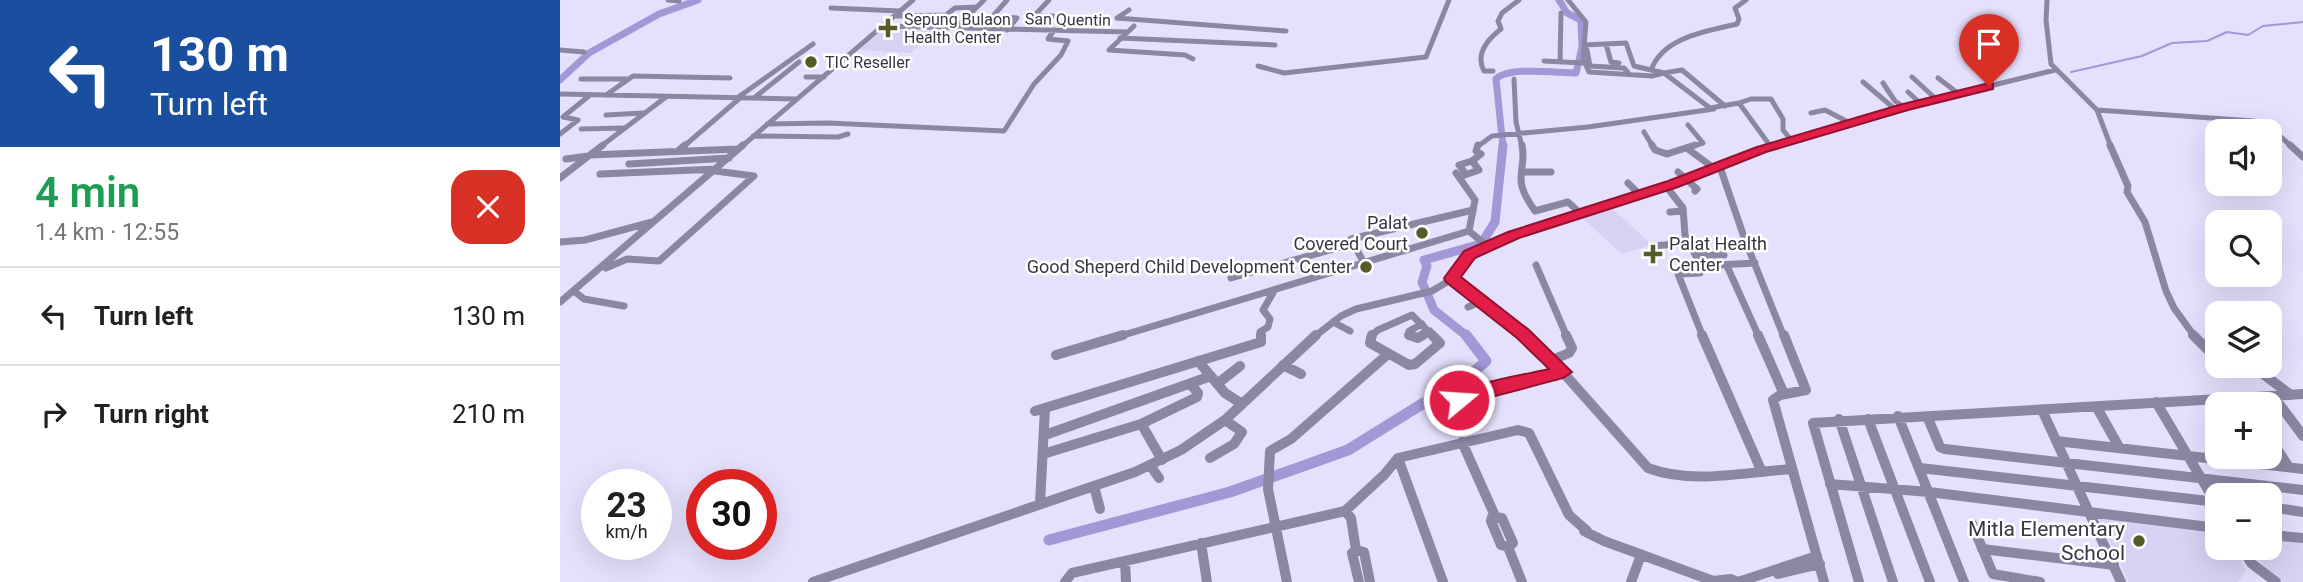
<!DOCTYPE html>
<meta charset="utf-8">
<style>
:root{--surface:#fff;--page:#f2f2f2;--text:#202124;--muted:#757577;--line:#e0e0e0}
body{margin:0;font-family:Roboto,sans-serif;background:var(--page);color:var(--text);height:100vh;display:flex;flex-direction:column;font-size:26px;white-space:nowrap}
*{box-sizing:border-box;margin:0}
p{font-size:23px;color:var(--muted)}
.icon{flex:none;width:38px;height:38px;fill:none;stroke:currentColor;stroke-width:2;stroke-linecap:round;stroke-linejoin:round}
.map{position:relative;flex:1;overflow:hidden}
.side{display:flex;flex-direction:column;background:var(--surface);width:560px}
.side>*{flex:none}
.guide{background:#1a4fa0;color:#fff;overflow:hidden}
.controls{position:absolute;left:1645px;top:119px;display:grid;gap:14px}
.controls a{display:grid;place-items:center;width:77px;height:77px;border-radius:14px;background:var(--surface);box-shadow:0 7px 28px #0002;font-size:35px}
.speed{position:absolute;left:21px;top:469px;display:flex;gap:14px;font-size:35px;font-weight:700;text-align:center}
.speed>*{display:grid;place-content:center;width:91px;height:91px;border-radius:50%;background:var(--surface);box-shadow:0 7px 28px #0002;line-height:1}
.speed small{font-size:18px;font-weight:400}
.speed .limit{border:10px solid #d22;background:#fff;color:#111}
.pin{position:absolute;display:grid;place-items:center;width:60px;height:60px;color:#fff;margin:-72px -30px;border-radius:50% 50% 50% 0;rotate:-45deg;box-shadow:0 0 7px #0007}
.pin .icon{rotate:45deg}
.me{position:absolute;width:77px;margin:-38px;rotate:72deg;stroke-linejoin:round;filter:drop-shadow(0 0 5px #0008)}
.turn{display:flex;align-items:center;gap:24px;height:147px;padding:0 35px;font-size:32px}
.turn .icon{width:91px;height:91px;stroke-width:2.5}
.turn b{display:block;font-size:49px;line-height:60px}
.round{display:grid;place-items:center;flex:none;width:74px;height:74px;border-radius:21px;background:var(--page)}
.headline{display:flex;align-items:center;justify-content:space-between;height:119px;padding:0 35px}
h1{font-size:42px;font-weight:600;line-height:52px;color:#1e9e55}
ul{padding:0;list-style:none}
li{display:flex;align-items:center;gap:21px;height:98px;padding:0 35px;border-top:2px solid var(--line)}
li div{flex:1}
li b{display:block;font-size:26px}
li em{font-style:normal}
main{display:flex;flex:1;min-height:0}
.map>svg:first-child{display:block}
.built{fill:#d7d2f3}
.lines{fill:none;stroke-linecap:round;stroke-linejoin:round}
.stream{stroke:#a397d5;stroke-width:2}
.river-far2{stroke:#a397d5;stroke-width:7}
.river-far1{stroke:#a397d5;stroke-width:9}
.river{stroke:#a397d5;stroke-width:11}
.minor-far2{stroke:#8b86a2;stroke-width:5}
.minor-far1{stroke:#8b86a2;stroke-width:7}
.minor{stroke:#8b86a2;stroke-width:10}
.route{fill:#e11d48;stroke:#92132f;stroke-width:2}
.poi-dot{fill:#575b29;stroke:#fff;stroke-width:2.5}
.labels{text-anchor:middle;stroke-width:5;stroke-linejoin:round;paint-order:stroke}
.far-poi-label{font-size:16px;fill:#393644;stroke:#fff;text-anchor:start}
.far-street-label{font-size:16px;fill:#393644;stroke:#fff}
.poi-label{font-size:18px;fill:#393644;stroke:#fff;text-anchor:end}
.near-poi-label{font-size:21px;fill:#393644;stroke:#fff;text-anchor:end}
</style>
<main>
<section class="side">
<div class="guide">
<div class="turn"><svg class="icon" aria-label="left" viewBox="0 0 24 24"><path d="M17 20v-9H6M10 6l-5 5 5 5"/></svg><div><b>130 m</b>Turn left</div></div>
</div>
<div class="headline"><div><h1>4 min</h1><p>1.4 km · 12:55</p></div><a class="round" style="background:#d93025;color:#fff"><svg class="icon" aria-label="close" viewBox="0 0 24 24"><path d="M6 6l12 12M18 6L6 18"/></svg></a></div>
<ul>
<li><svg class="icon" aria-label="left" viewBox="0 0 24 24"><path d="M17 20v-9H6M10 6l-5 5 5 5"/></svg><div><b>Turn left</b></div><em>130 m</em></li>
<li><svg class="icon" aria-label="right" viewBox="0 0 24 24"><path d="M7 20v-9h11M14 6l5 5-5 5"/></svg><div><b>Turn right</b></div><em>210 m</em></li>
</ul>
</section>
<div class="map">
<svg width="1743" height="582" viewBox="0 0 1743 582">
<rect width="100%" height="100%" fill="#e5e0fc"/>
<path class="built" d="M 342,28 L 377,29 L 351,53 L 300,50 L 323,29 Z
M 1050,206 L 1092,245 L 1062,254 L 1019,215 Z
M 1538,517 L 1657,531 L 1657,548 L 1675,548 L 1686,571 L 1678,582 L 1569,582 Z
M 1710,538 L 1743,542 L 1743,582 L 1723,582 L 1704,566 L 1691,548 L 1710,548 Z"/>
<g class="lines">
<path class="stream" d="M 1511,72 L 1582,56 L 1612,43 L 1647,41 L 1667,32 L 1688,35 L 1703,26 L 1743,22"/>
<path class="river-far2" d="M 0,80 L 29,53 L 99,14 L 138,0
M 943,147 L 936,79 C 949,66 997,73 1016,73 L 1022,47 L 1021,20 L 1007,13 L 999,0"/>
<path class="river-far1" d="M 908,337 L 874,310 L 862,282 L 867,266 L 864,260 L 921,244 L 935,222 L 943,145"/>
<path class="river" d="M 489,540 L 670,492 L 788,450 L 862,404 L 899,385 L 926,361 L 906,335"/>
<path class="minor-far2" d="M 108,0 L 119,1
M 447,0 L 433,16 L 457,18 L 447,30
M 1008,0 L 1026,22 L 1023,59 L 1029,72 L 1092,76 L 1104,73 L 1150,108 L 1179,103 L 1211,147
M 1487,0 L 1486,20 L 1491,64 L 1537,110 L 1551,147
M 271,8 L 340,11
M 335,16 L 386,15 L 395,8 L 416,7
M 474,16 L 489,0
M 474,16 L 493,16
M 557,18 L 726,31
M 557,18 L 569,10
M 324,26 L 566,32
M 574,26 L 549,50 L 625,55 L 633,59
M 396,28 L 424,0
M 560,38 L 715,45
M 1046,44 L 1051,62 L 1059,63
M 1024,45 L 1066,43 L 1074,66 L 1091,70
M 0,50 L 24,52
M 1027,50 L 1030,66 L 1064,68 L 1070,75
M 984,61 L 1023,63
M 1000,62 L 1001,13
M 698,66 L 724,73 L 866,57 L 889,0
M 933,71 L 924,71 C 915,54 928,39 941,29 L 938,21 L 942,13 L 959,0
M 246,77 L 264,77
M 1352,77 L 1376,99
M 1378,78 L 1399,94
M 21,79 L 69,79
M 954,79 L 956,122 L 962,147
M 1303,82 L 1336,110
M 1323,83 L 1335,101 L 1344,107
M 1348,92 L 1360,103
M 0,94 L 235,99
M 46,95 L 73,76 L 170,78
M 177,98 L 253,44
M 194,98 L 239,62
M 1179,103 L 1191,99 L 1211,99 L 1223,119 L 1223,130 L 1232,141
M 1165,106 L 1122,70 L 1104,73 L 1091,70 C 1103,37 1147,31 1177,24 L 1179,19 L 1175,8 L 1186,0
M 1537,110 L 1694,121 L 1720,136 L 1732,147
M 1251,113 L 1265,110 L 1290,123
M 46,115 L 83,113
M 207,124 L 268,123 L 444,131 L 474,84 L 501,55 L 508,41 L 488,39 L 494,30
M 1128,125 L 1143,143 L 1130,147
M 21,129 L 64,128
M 1084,132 L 1093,147
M 0,134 L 18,120 L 3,117 L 30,95
M 193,136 L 278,137 L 288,134
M 40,147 L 106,97
M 123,147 L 180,98
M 181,147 L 353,0
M 917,147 L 932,136 L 1028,127 L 1154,109
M 1210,147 L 1344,107 L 1495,70"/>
<path class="minor-far1" d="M 962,145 C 965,160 961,166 961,179 C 961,191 969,202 975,211 L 1008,202 L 1020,213
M 1092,145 L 1095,150 L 1107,154 L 1135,145
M 1550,145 L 1568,186 L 1567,192 L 1585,222 L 1606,291 L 1614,308 L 1635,337
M 1730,145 L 1743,157
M 1128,149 L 1155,169
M 118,151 L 125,145
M 30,155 L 178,149
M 6,159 L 28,156
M 912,161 L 921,154 L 916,151 L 918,145
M 69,164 L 169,158
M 1160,167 L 1185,240 L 1224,337
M 963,172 L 991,172
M 1118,172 L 1137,189 L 1135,191
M 896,173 L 915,200 L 909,231 L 927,246
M 40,174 L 158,169
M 899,177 L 919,170 L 912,161 L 899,165 L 905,173
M 0,178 L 43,145
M 1068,183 L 1079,194
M 1106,186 L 1123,208 L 1125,235 L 1141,266 L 1140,273 L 1118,274 L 1143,337
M 1110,212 L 1123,211
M 0,242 L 25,240 L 92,222
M 1092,246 L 1129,243
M 1136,255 L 1164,255
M 804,263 L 791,239 L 913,210
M 976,265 L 1007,337
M 1141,266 L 1195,263
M 1167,266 L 1199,337
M 46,268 L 67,259 L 99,261 L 194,176 L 155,171
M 671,278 L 791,244
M 892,279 L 966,337
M 14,291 L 24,299 L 64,306
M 0,302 L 183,145
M 908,307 L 920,302
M 773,322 L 790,331
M 557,337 L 909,231
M 702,337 L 700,332 L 708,327 L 710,319 L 703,310 L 714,291
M 754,337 L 781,316 L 796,309 L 872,291 L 892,279 L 906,257 L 953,235 L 1113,184 L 1216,145
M 810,337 L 818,330 L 852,315 L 874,337
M 854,337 L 849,335 L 849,331 L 862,324
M 860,337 L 870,331"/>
<path class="minor" d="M 812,335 L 810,343 L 849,365 L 855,364 L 880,343 L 872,335
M 849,335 L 858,338 L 863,335
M 964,335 L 992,360 L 1088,468 C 1133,485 1185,472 1232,469
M 1142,335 L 1201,470
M 1198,335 L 1224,394
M 1224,335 L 1246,390 L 1220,395 L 1213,400 L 1264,582
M 1633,335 L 1657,359
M 496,355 L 563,335
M 992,360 L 1009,353 L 1012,348 L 1006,335
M 638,361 L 665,393 L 682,404
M 723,365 L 741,374
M 1684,366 L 1695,368 L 1731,395
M 657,384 L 680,366
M 1714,397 L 1743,436
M 899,400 L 916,393 L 1003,372
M 1596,402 L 1657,505
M 1536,406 L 1559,447
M 1482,410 L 1561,582
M 475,411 L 701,342 L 701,335
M 1338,416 L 1404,582
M 1367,416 L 1380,447 L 1385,449 L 1743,490
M 1279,419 L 1333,582
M 1308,419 L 1370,582
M 582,425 L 602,460
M 1651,434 L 1657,434
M 485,435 L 651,376
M 1710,439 L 1729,467
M 1496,441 L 1743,469
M 902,442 L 935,516
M 483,454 L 581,424 L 637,397 L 638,393 L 631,385
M 650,458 L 674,444 L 682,432 L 665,420
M 838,458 L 883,582
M 590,465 L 599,478
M 1360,468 L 1657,502
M 1270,484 L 1369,492 L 1657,528
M 534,486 L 540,509
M 480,503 L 485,408
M 1710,507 L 1743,512
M 785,511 L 791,518 L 796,550 L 792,553 L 799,582
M 932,517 L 942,518 L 953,543 L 948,547 L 941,545 L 931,521 Z
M 1412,524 L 1433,574 L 1480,582
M 1710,535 L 1743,538
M 641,543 L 647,582
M 948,547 L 962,582
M 1682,548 L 1691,563 L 1716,582
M 1422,549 L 1554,565
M 796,550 L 804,552 L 810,582
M 565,562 L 566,582
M 1218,574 L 1260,564
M 1153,581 L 1171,579 L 1178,582 L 1257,556
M 253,582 L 575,472 L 621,450 L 665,420 L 756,335
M 505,582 L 512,573 L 785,511 L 824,475 L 838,458 L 958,430 L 969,433 L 1009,515 L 1027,531 L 1024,531 L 1044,541 L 1156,582
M 727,582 L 708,489 L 710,451 L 731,439 L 828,354
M 1071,582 L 1081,555
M 1299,582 L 1253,423 L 1743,394"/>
</g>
<path class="route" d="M 1429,83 L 1433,84 L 1433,89 L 1348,110 L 1206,152 L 1118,187 L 959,238 L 915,258 L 901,277 L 969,330 L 1012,372 L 1003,378 C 987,382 900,407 893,404 L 890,400 C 900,384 969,374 989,369 L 957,338 L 886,282 L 884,278 L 904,251 L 948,232 L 1108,181 L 1197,147 L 1339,105 Z"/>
<g class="poi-dot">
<path d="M324.5 17.5h7v7h7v7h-7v7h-7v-7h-7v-7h7z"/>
<circle cx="251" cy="62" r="7"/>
<circle cx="862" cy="233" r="7"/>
<path d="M1089.5 243.5h7v7h7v7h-7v7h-7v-7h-7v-7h7z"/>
<circle cx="806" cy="267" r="7"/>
<circle cx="1579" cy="541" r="7"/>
</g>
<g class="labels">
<g class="far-poi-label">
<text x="344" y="25">Sepung Bulaon<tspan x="344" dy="18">Health Center</tspan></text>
<text x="265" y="68">TIC Reseller</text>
</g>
<g class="far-street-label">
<text transform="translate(508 19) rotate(1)" y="6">San Quentin</text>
</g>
<g class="poi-label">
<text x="848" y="229">Palat<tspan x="848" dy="21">Covered Court</tspan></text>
<text x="1109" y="250" text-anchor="start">Palat Health<tspan x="1109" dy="21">Center</tspan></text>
<text x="792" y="273">Good Sheperd Child Development Center</text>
</g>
<g class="near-poi-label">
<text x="1565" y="536">Mitla Elementary<tspan x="1565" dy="24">School</tspan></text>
</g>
</g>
</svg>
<div class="controls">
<a><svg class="icon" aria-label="sound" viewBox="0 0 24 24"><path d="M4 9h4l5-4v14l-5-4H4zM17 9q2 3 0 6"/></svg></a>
<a><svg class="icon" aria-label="search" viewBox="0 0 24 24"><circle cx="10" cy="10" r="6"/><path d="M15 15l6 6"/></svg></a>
<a><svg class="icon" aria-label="layers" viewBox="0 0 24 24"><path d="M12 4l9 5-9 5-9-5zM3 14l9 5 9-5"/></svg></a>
<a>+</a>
<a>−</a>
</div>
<div class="speed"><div>23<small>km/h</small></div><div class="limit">30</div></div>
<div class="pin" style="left:1429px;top:86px;background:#d93025"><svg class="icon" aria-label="arrive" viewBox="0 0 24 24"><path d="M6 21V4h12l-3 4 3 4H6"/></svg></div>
<svg class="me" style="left:899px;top:400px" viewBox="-20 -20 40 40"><circle r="17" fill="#e11d48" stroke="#fff" stroke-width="3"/><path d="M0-11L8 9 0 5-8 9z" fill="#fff"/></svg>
</div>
</main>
